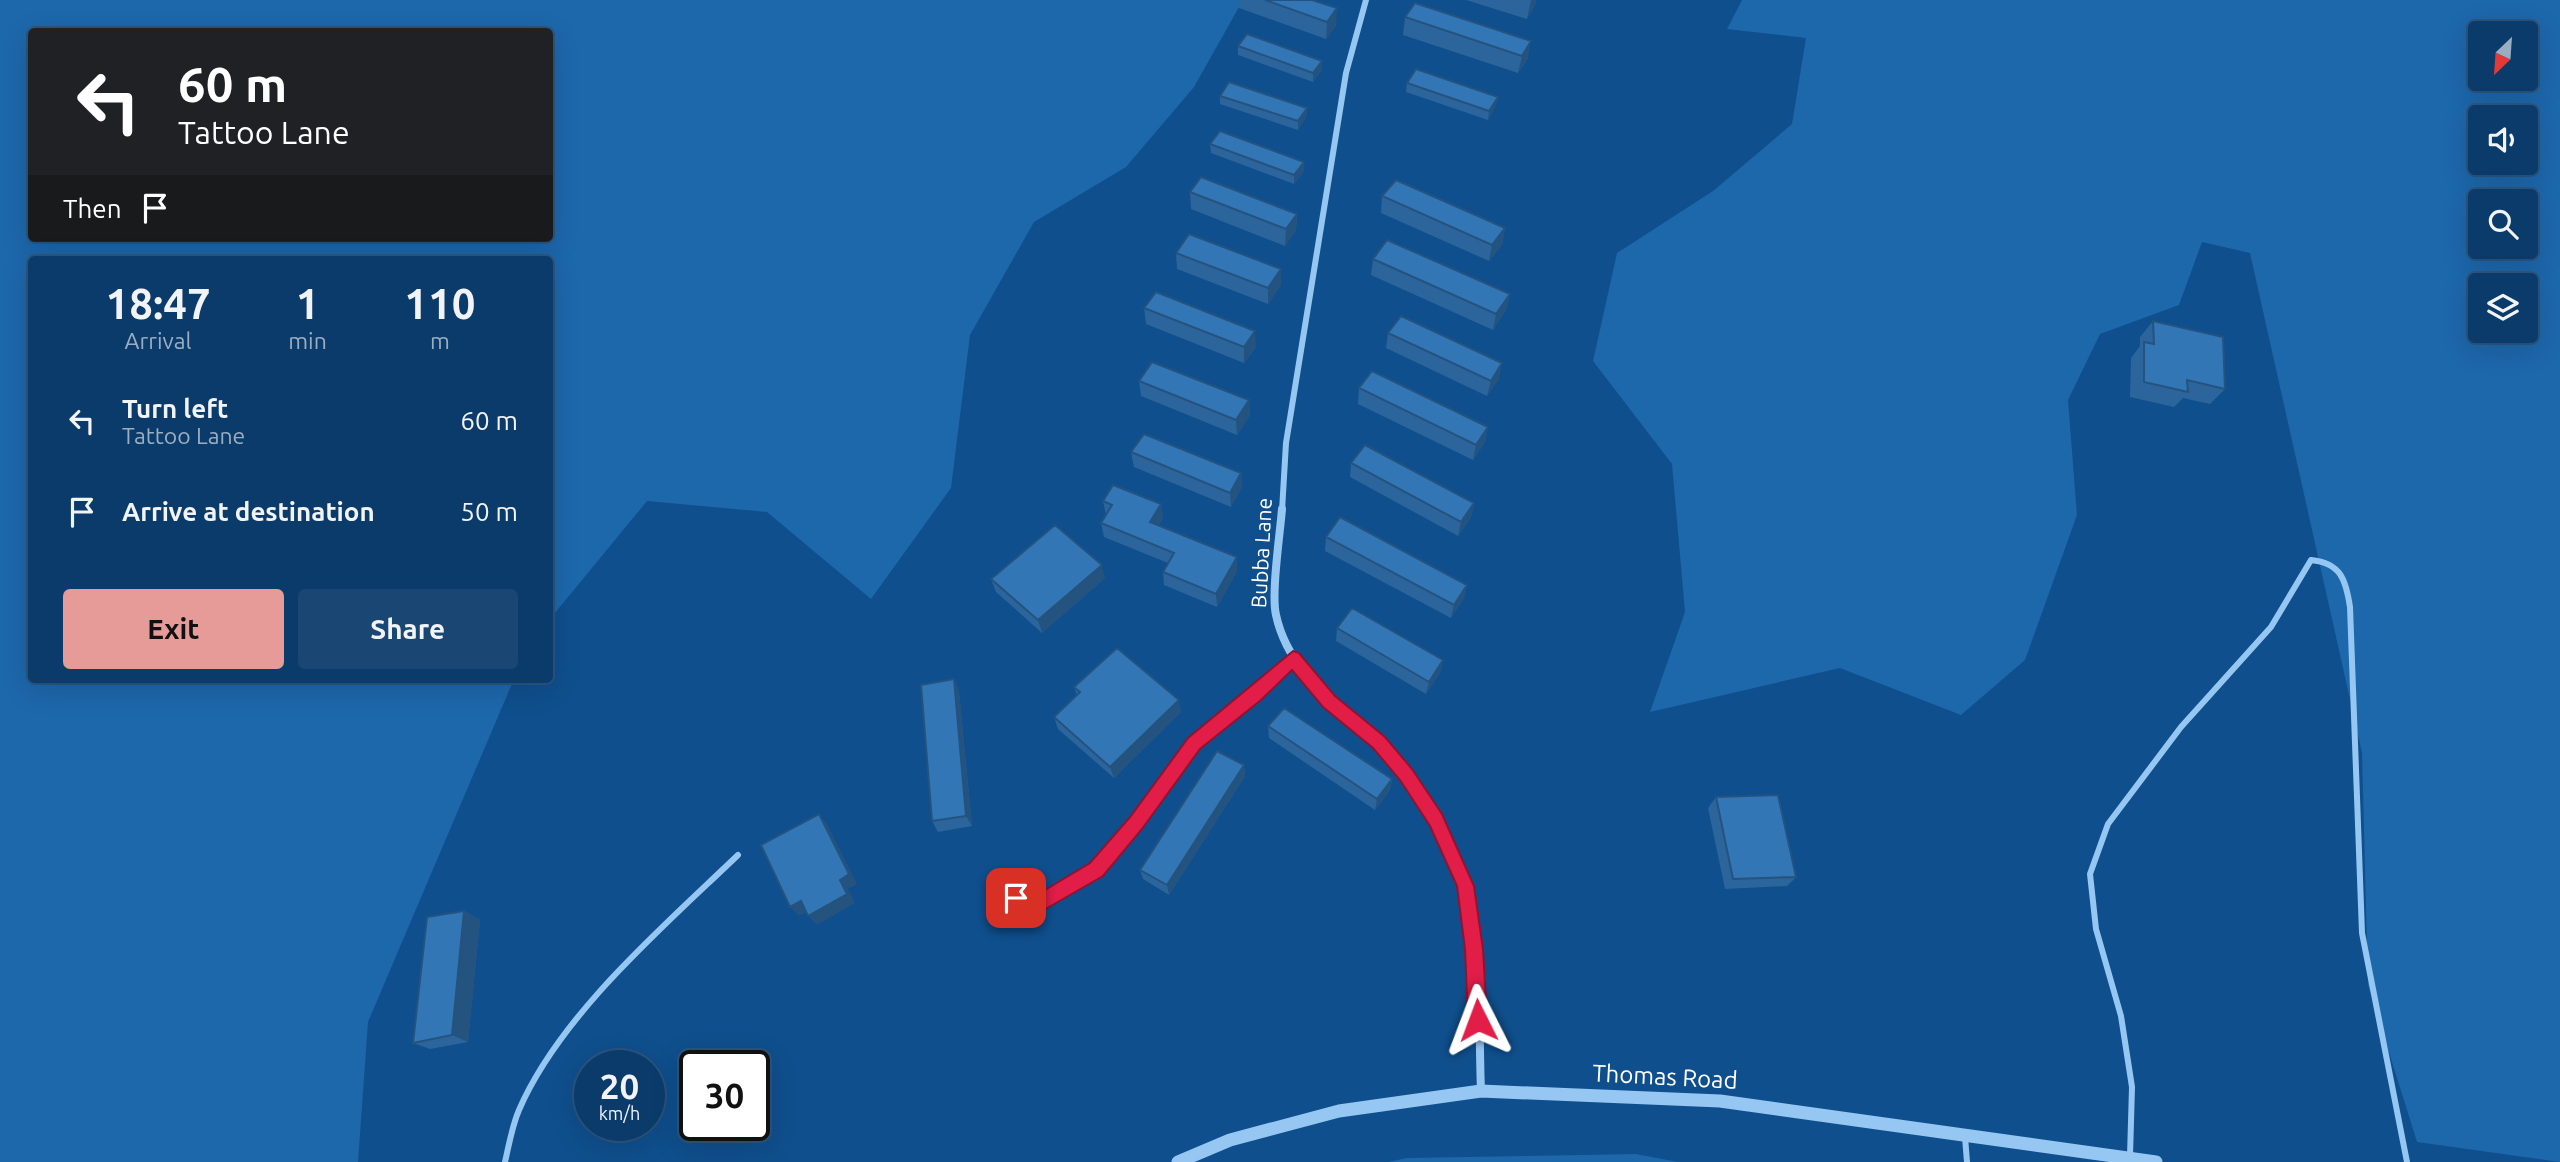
<!DOCTYPE html>
<style>
:root{--surface:#0b3b6a;--page:#194672;--text:#f1f3f6;--muted:#9aadc1;--line:#2b557e;--accent:#e69b98}
body{margin:0;font-family:Ubuntu,sans-serif;background:var(--page);color:var(--text);height:100vh;display:flex;flex-direction:column;font-size:26px;white-space:nowrap}
*{box-sizing:border-box;margin:0}
p{font-size:23px;color:var(--muted)}
.icon{flex:none;width:38px;height:38px;fill:none;stroke:currentColor;stroke-width:2;stroke-linecap:round;stroke-linejoin:round}
.map{position:relative;flex:1;overflow:hidden}
.panel{position:absolute;left:28px;top:256px;width:525px;height:427px;display:flex;flex-direction:column;background:var(--surface);border-radius:7px;box-shadow:0 7px 28px #0002,0 0 0 2px var(--line)}
.panel>*{flex:none}
.top-card{position:absolute;left:28px;top:28px;width:525px;height:214px;border-radius:7px;box-shadow:0 7px 28px #0002,0 0 0 2px var(--line);background:#202124;color:#fff;overflow:hidden}
.needle{width:46px;rotate:205deg}
.tools{position:absolute;left:2468px;top:21px;display:grid;gap:14px}
.tools a{display:grid;place-items:center;width:70px;height:70px;border-radius:7px;background:var(--surface);box-shadow:0 7px 28px #0002,0 0 0 2px var(--line);font-size:35px}
.speed{position:absolute;left:574px;top:1050px;display:flex;gap:14px;font-size:35px;font-weight:700;text-align:center}
.speed>*{display:grid;place-content:center;width:91px;height:91px;border-radius:50%;background:var(--surface);box-shadow:0 7px 28px #0002,0 0 0 2px var(--line);line-height:1}
.speed small{font-size:18px;font-weight:400}
.speed .limit{border:4px solid #111;border-radius:10px;background:#fff;color:#111}
.pin{position:absolute;display:grid;place-items:center;width:60px;height:60px;color:#fff;margin:-30px;border-radius:14px;box-shadow:0 4px 10px #0006}
.me{position:absolute;width:77px;margin:-38px;rotate:357deg;stroke-linejoin:round;filter:drop-shadow(0 0 5px #0008)}
.turn{display:flex;align-items:center;gap:24px;height:147px;padding:0 35px;font-size:32px}
.turn .icon{width:91px;height:91px;stroke-width:2.5}
.turn b{display:block;font-size:49px;line-height:60px}
.then{display:flex;align-items:center;height:66px;padding:0 35px;background:#0003;gap:14px;font-size:26px}
.eta{display:flex;justify-content:space-evenly;align-items:center;height:119px;text-align:center}
.eta b{font-size:42px;font-weight:700;line-height:49px}
.primary-button{display:flex;gap:14px;margin-top:auto;padding:14px 35px}
.primary-button a{flex:1;height:80px;border-radius:7px;background:var(--accent);color:#111;font-size:28px;font-weight:700;line-height:80px;text-align:center}
.primary-button a+a{background:var(--page);color:var(--text)}
ul{padding:0;list-style:none}
li{display:flex;align-items:center;gap:21px;height:91px;padding:0 35px}
li div{flex:1}
li b{display:block;font-size:26px}
li em{font-style:normal}
.map>svg:first-child{display:block}
.green{fill:#1d67ab;fill-rule:evenodd}
.lines{fill:none;stroke-linecap:round;stroke-linejoin:round}
.service{stroke:#96c7f3;stroke-width:6}
.minor-far1{stroke:#96c7f3;stroke-width:6}
.minor{stroke:#96c7f3;stroke-width:8}
.tertiary{stroke:#96c7f3;stroke-width:13}
.wall{fill:#2c659c}
.shaded-wall{fill:#24537f}
.building{fill:#3376b5;stroke:#24537f;stroke-width:2}
.route{fill:#e11d48;stroke:#92132f;stroke-width:2}
.labels{text-anchor:middle;stroke-width:5;stroke-linejoin:round;paint-order:stroke}
.street-label{font-size:21px;fill:#fff;stroke:#0f4f8d}
.near-street-label{font-size:24px;fill:#fff;stroke:#0f4f8d}
</style>
<div class="map">
<svg width="2560" height="1162" viewBox="0 0 2560 1162">
<rect width="100%" height="100%" fill="#0f4f8d"/>
<path class="green" d="M 0,0 L 1243,0 L 1194,87 L 1126,167 L 1034,222 L 970,335 L 951,488 L 871,599 L 767,512 L 647,501 L 550,619 L 550,259 L 32,259 L 32,679 L 514,679 L 368,1022 L 358,1162 L 0,1162 ZM 32,32 L 550,32 L 550,238 L 32,238 Z
M 1742,0 L 2560,0 L 2560,1162 L 2417,1142 L 2368,985 L 2362,753 L 2250,253 L 2202,242 L 2179,305 L 2100,334 L 2068,400 L 2077,515 L 2025,660 L 1961,715 L 1840,668 L 1650,712 L 1685,612 L 1672,464 L 1593,361 L 1617,253 L 1713,191 L 1792,124 L 1806,38 L 1727,29 ZM 2480,33 L 2525,33 L 2525,79 L 2480,79 ZM 2480,117 L 2525,117 L 2525,163 L 2480,163 ZM 2480,201 L 2525,201 L 2525,247 L 2480,247 ZM 2480,285 L 2525,285 L 2525,331 L 2480,331 Z
M 1636,1154 L 1678,1162 L 1388,1162 L 1407,1158 Z"/>
<g class="lines">
<path class="service" d="M 1965,1137 L 1967,1162
M 2130,1156 L 2132,1087 L 2121,1016 L 2096,929 L 2090,874 L 2108,824 L 2181,727 L 2271,627 L 2311,560 C 2341,563 2346,580 2350,607 L 2362,933 L 2407,1162
M 505,1162 C 509,1145 512,1126 519,1110 C 560,1015 663,927 738,855"/>
<path class="minor-far1" d="M 1282,511 L 1286,443 L 1346,73 L 1366,0"/>
<path class="minor" d="M 1282,509 C 1280,534 1271,594 1276,615 C 1290,680 1350,711 1391,757 C 1417,786 1437,820 1453,855 C 1484,923 1478,1017 1481,1091
M 1016,898 L 1042,902 L 1097,869 L 1136,823 L 1194,744 L 1255,694 L 1293,658"/>
<path class="tertiary" d="M 1178,1162 L 1230,1140 L 1339,1111 L 1481,1091 L 1720,1101 L 2156,1162"/>
</g>
<path class="wall" d="M 1239,0 L 1312,0 L 1336,26 L 1326,39 L 1239,8 Z
M 1466,0 L 1536,0 L 1535,5 L 1527,19 Z
M 1415,3 L 1528,58 L 1518,73 L 1403,35 L 1405,17 Z
M 1238,46 L 1322,61 L 1322,70 L 1313,82 L 1238,55 Z
M 1407,83 L 1496,105 L 1488,120 L 1406,92 Z
M 1220,96 L 1307,108 L 1306,117 L 1298,130 L 1220,104 Z
M 1210,144 L 1304,162 L 1304,171 L 1294,184 L 1211,153 Z
M 1190,192 L 1297,214 L 1296,230 L 1285,246 L 1191,209 Z
M 1382,196 L 1505,228 L 1502,245 L 1489,261 L 1381,213 Z
M 1176,253 L 1281,269 L 1281,285 L 1268,304 L 1177,269 Z
M 1373,259 L 1510,294 L 1506,310 L 1493,330 L 1371,275 Z
M 1144,308 L 1256,347 L 1244,363 L 1146,324 Z
M 2153,321 L 2225,389 L 2210,404 L 2183,398 L 2174,407 L 2130,397 L 2131,358 L 2140,346 L 2140,337 Z
M 1388,333 L 1499,379 L 1487,396 L 1386,348 Z
M 1139,381 L 1249,400 L 1250,415 L 1237,435 L 1141,396 Z
M 1359,388 L 1488,427 L 1485,442 L 1473,460 L 1358,404 Z
M 1131,452 L 1241,473 L 1242,487 L 1231,507 L 1134,467 Z
M 1351,463 L 1474,503 L 1471,517 L 1458,536 L 1350,477 Z
M 1103,501 L 1161,504 L 1163,518 L 1159,525 L 1237,571 L 1217,607 L 1164,585 L 1163,572 L 1168,563 L 1104,537 L 1101,523 L 1106,515 Z
M 1326,537 L 1467,585 L 1464,598 L 1451,618 L 1325,551 Z
M 1105,578 L 1042,633 L 996,592 L 991,579 Z
M 1337,628 L 1443,660 L 1440,673 L 1426,694 L 1336,641 Z
M 954,679 L 959,692 L 972,826 L 938,832 L 932,821 Z
M 1074,687 L 1181,712 L 1114,778 L 1058,729 L 1054,717 L 1077,696 Z
M 1268,726 L 1392,779 L 1390,790 L 1375,810 L 1269,738 Z
M 1244,765 L 1245,776 L 1169,895 L 1143,879 L 1140,870 Z
M 1716,797 L 1796,877 L 1787,886 L 1725,889 L 1708,808 Z
M 464,911 L 480,920 L 468,1042 L 430,1049 L 413,1043 Z"/>
<path class="shaded-wall" d="M 1531,0 L 1536,0 L 1535,5 L 1527,19 Z
M 1337,8 L 1336,26 L 1326,39 L 1327,22 Z
M 1531,41 L 1528,58 L 1518,73 L 1522,56 Z
M 1322,61 L 1322,70 L 1313,82 L 1313,73 Z
M 1498,97 L 1496,105 L 1488,120 L 1489,111 Z
M 1307,108 L 1306,117 L 1298,130 L 1298,121 Z
M 1304,162 L 1304,171 L 1294,184 L 1294,175 Z
M 1297,214 L 1296,230 L 1285,246 L 1286,229 Z
M 1505,228 L 1502,245 L 1489,261 L 1492,245 Z
M 1281,269 L 1281,285 L 1268,304 L 1268,288 Z
M 1510,294 L 1506,310 L 1493,330 L 1496,314 Z
M 1255,331 L 1256,347 L 1244,363 L 1244,347 Z
M 1502,363 L 1499,379 L 1487,396 L 1491,381 Z
M 1249,400 L 1250,415 L 1237,435 L 1236,420 Z
M 1488,427 L 1485,442 L 1473,460 L 1476,445 Z
M 1241,473 L 1242,487 L 1231,507 L 1230,493 Z
M 1474,503 L 1471,517 L 1458,536 L 1461,522 Z
M 1161,504 L 1163,518 L 1153,536 L 1150,522 Z
M 1237,557 L 1237,571 L 1217,607 L 1216,594 Z
M 1102,565 L 1105,578 L 1042,633 L 1038,620 Z
M 1467,585 L 1464,598 L 1451,618 L 1454,605 Z
M 1443,660 L 1440,673 L 1426,694 L 1429,682 Z
M 954,679 L 959,692 L 972,826 L 966,816 Z
M 1179,700 L 1181,712 L 1114,778 L 1110,767 Z
M 1244,765 L 1245,776 L 1169,895 L 1167,885 Z
M 1392,779 L 1390,790 L 1375,810 L 1377,799 Z
M 819,814 L 827,824 L 857,884 L 848,889 L 855,903 L 817,925 L 808,916 L 840,880 Z
M 801,901 L 810,910 L 799,916 L 790,907 Z
M 464,911 L 480,920 L 468,1042 L 452,1035 Z"/>
<path class="building" d="M 1265,0 L 1312,0 L 1337,8 L 1327,22 Z
M 1415,3 L 1531,41 L 1522,56 L 1405,17 Z
M 1247,34 L 1322,61 L 1313,73 L 1238,46 Z
M 1416,69 L 1498,97 L 1489,111 L 1407,83 Z
M 1229,82 L 1307,108 L 1298,121 L 1220,96 Z
M 1220,131 L 1304,162 L 1294,175 L 1210,144 Z
M 1201,177 L 1297,214 L 1286,229 L 1190,192 Z
M 1396,180 L 1505,228 L 1492,245 L 1382,196 Z
M 1189,234 L 1281,269 L 1268,288 L 1176,253 Z
M 1387,240 L 1510,294 L 1496,314 L 1373,259 Z
M 1156,292 L 1255,331 L 1244,347 L 1144,308 Z
M 1401,316 L 1502,363 L 1491,381 L 1388,333 Z
M 2153,321 L 2223,337 L 2225,389 L 2187,380 L 2188,392 L 2144,382 L 2144,342 L 2154,344 Z
M 1152,362 L 1249,400 L 1236,420 L 1139,381 Z
M 1372,371 L 1488,427 L 1476,445 L 1359,388 Z
M 1144,434 L 1241,473 L 1230,493 L 1131,452 Z
M 1365,445 L 1474,503 L 1461,522 L 1351,463 Z
M 1113,485 L 1161,504 L 1150,522 L 1237,557 L 1216,594 L 1163,572 L 1174,553 L 1101,523 L 1112,505 L 1103,501 Z
M 1340,517 L 1467,585 L 1454,605 L 1326,537 Z
M 1055,525 L 1102,565 L 1038,620 L 991,579 Z
M 1352,608 L 1443,660 L 1429,682 L 1337,628 Z
M 1117,648 L 1179,700 L 1110,767 L 1054,717 L 1080,692 L 1074,687 Z
M 954,679 L 966,816 L 932,821 L 921,685 Z
M 1284,708 L 1392,779 L 1377,799 L 1268,726 Z
M 1217,751 L 1244,765 L 1167,885 L 1140,870 Z
M 1778,795 L 1796,877 L 1733,879 L 1716,797 Z
M 819,814 L 849,874 L 840,880 L 847,894 L 808,916 L 801,901 L 790,907 L 761,845 Z
M 464,911 L 452,1035 L 413,1043 L 427,917 Z"/>
<path class="route" d="M 1293,651 L 1299,653 L 1335,696 L 1385,737 L 1412,769 L 1442,814 L 1474,886 L 1483,949 L 1487,1020 L 1484,1027 L 1478,1030 L 1471,1027 L 1468,1020 L 1465,949 L 1457,886 L 1430,826 L 1400,780 L 1373,748 L 1323,707 L 1292,670 L 1261,700 L 1200,749 L 1142,829 L 1103,876 L 1042,911 L 1009,905 L 1007,898 L 1009,892 L 1016,889 L 1040,893 L 1090,863 L 1130,817 L 1188,738 Z"/>
<g class="labels">
<g class="street-label">
<text transform="translate(1262 553) rotate(-87)" y="7">Bubba Lane</text>
</g>
<g class="near-street-label">
<text transform="translate(1665 1077) rotate(3)" y="8">Thomas Road</text>
</g>
</g>
</svg>
<div class="tools">
<a><svg class="needle" viewBox="-14 -14 28 28"><path d="M0-13l5 13h-10z" fill="#e53935"/><path d="M0 13l5-13h-10z" fill="#9aadc1"/></svg></a>
<a><svg class="icon" aria-label="sound" viewBox="0 0 24 24"><path d="M4 9h4l5-4v14l-5-4H4zM17 9q2 3 0 6"/></svg></a>
<a><svg class="icon" aria-label="search" viewBox="0 0 24 24"><circle cx="10" cy="10" r="6"/><path d="M15 15l6 6"/></svg></a>
<a><svg class="icon" aria-label="layers" viewBox="0 0 24 24"><path d="M12 4l9 5-9 5-9-5zM3 14l9 5 9-5"/></svg></a>
</div>
<div class="speed"><div>20<small>km/h</small></div><div class="limit">30</div></div>
<div class="pin" style="left:1016px;top:898px;background:#d93025"><svg class="icon" aria-label="arrive" viewBox="0 0 24 24"><path d="M6 21V4h12l-3 4 3 4H6"/></svg></div>
<svg class="me" style="left:1478px;top:1020px" viewBox="-20 -20 40 40"><path d="M0-17L14 15 0 8-14 15z" fill="#e11d48" stroke="#fff" stroke-width="4"/></svg>
<div class="top-card">
<div class="turn"><svg class="icon" aria-label="left" viewBox="0 0 24 24"><path d="M17 20v-9H6M10 6l-5 5 5 5"/></svg><div><b>60 m</b>Tattoo Lane</div></div>
<div class="then">Then<svg class="icon" aria-label="arrive" viewBox="0 0 24 24"><path d="M6 21V4h12l-3 4 3 4H6"/></svg></div>
</div>
<section class="panel">
<div class="eta">
<div><b>18:47</b><p>Arrival</p></div>
<div><b>1</b><p>min</p></div>
<div><b>110</b><p>m</p></div>
</div>
<ul>
<li><svg class="icon" aria-label="left" viewBox="0 0 24 24"><path d="M17 20v-9H6M10 6l-5 5 5 5"/></svg><div><b>Turn left</b><p>Tattoo Lane</p></div><em>60 m</em></li>
<li><svg class="icon" aria-label="arrive" viewBox="0 0 24 24"><path d="M6 21V4h12l-3 4 3 4H6"/></svg><div><b>Arrive at destination</b></div><em>50 m</em></li>
</ul>
<div class="primary-button"><a>Exit</a><a>Share</a></div>
</section>
</div>
